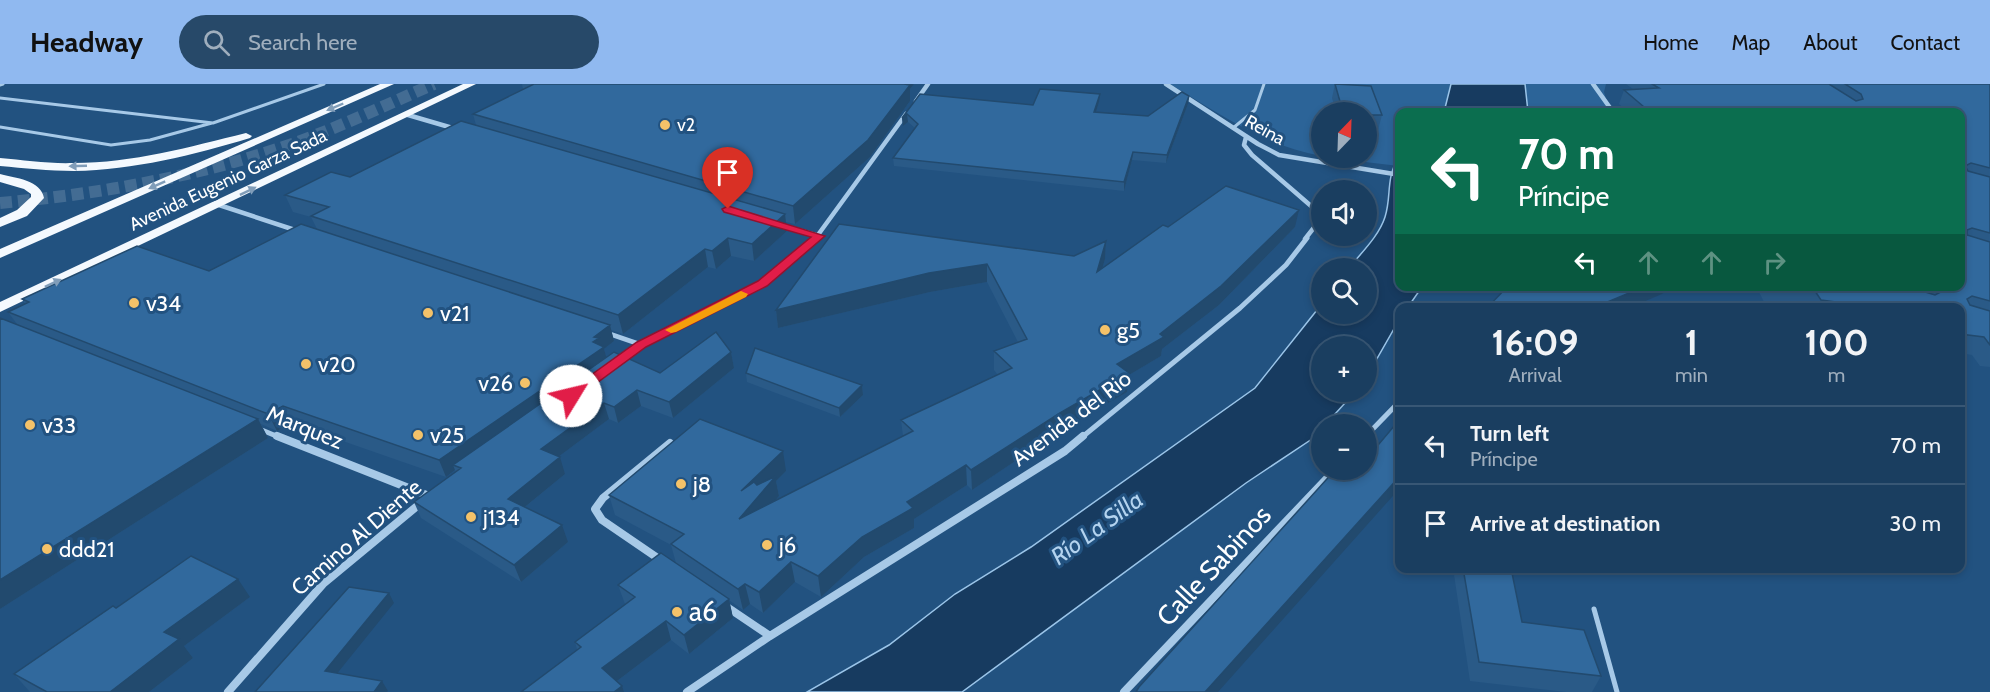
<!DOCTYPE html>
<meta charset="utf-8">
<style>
:root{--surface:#1a3e60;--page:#274969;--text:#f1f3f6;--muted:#9faebd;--line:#385775;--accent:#90b9f0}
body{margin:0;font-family:Cabin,sans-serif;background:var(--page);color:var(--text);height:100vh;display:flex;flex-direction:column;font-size:22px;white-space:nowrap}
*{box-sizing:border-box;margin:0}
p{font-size:20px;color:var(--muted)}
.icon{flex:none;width:33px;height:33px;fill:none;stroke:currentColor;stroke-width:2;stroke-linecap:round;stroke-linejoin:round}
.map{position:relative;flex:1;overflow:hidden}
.side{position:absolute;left:1395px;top:219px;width:570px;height:270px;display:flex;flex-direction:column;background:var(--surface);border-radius:12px;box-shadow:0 3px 9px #0003,0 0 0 2px var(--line)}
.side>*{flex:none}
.banner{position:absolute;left:1395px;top:24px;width:570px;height:183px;border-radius:12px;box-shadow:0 3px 9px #0003,0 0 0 2px var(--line);background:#0b6e4f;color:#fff;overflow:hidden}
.needle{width:39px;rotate:23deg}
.tools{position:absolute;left:1311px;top:18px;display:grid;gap:12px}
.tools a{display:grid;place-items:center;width:66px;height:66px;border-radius:50%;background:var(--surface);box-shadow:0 3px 9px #0003,0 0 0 2px var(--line);font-size:30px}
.pin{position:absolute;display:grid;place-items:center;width:51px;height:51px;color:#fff;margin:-62px -26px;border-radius:50% 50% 50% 0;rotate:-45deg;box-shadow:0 0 6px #0007}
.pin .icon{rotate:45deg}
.me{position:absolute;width:66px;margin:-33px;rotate:54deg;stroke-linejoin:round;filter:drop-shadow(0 0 4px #0008)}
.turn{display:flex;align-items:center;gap:21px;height:126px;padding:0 24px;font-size:27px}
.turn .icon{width:78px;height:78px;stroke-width:2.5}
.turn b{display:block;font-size:42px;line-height:51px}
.lanes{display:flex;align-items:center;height:57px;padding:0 24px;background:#0003;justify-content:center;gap:30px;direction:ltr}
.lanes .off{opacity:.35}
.eta{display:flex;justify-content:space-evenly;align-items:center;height:102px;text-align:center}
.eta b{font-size:36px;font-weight:700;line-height:42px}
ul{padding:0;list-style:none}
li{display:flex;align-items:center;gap:18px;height:78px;padding:0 24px;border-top:2px solid var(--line)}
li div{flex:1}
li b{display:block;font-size:22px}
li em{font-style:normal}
header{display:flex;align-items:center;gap:36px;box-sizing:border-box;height:84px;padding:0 30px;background:var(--accent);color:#111}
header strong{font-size:28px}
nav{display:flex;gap:33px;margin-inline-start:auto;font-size:21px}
.search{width:420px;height:54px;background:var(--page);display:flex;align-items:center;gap:15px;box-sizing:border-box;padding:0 21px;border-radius:33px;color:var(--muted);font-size:22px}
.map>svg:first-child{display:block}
.green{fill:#2c6498}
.water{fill:#173b60;stroke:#9bc5e9;stroke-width:1.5}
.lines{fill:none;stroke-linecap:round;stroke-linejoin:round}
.trunk-tunnel{stroke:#436c93;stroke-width:12;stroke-dasharray:12 6;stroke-linecap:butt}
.service-far1{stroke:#a7c9e7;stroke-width:3}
.service{stroke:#a7c9e7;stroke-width:5}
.minor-far2{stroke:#a7c9e7;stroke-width:4.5}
.minor-far1{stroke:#a7c9e7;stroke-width:5}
.minor{stroke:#a7c9e7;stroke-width:8}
.trunk{fill:#f4f9fe;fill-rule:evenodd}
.wall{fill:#2a5a87}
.shaded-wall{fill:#224a6e}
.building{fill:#31699d;stroke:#224a6e;stroke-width:1.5}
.oneway{fill:#809db9}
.route{fill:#e11d48;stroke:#92132f;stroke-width:1.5}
.slow{fill:#f59e0b}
.poi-dot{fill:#f4c269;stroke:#225280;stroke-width:2}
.labels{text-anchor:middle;stroke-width:6;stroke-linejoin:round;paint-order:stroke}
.far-poi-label{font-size:18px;fill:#fff;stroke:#225280;text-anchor:start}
.far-street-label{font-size:18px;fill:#fff;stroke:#225280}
.poi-label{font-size:22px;fill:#fff;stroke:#225280;text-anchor:start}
.street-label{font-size:22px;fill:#fff;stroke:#225280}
.water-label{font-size:24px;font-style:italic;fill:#b3d3ef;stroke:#225280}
.near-street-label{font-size:27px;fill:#fff;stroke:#225280}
.near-poi-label{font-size:27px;fill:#fff;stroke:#225280;text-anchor:start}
</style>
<header>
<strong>Headway</strong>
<div class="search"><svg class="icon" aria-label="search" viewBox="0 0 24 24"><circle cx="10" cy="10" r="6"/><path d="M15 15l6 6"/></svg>Search here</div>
<nav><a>Home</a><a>Map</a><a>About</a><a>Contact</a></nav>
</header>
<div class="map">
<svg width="1990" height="608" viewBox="0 0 1990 608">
<rect width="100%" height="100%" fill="#225280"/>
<path class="green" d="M 1170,0 L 1606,0 L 1604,8 L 1610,28 L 1400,28 L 1399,82 L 1331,74 L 1366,74 L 1366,28 L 1322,28 L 1321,72 C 1265,62 1218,29 1170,0 Z"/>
<path class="water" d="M 1451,0 L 1525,0 L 1528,28 L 1444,28 Z
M 1399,73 L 1400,202 L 1422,203 L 1408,223 L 1400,224 L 1399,236 L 1367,292 L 1366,262 L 1322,262 L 1322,308 L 1355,308 L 1326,340 L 1322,340 L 1321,346 L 1315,353 L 1246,399 L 962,608 L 807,608 L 889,561 L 955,510 L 1031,463 L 1255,304 L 1321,221 L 1322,230 L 1366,230 L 1366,184 L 1349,184 C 1361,169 1379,152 1385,133 C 1392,111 1385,95 1399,73 Z"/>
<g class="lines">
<path class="trunk-tunnel" d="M 0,119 C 100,110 200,92 295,59 C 342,42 388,20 434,0"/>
<path class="service-far1" d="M 0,1 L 3,0
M 0,14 L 213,39 L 324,0
M 0,43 L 111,61 L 150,56 L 212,39
M 1233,44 L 1255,26 L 1264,0"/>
<path class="service" d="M 1594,525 L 1617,608"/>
<path class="minor-far2" d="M 1166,0 L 1258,60 L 1279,71 L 1400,91
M 1593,0 L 1613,28
M 916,17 L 928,0
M 408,31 L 456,45
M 1246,53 L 1244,61 L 1252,71 L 1318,128 L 1316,141 L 1305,155
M 219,121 L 298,147
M 780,141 L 819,152
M 815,155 L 906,30"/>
<path class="minor-far1" d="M 607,249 L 642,261
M 618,278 L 642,261 L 762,200 L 817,154
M 257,344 L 281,354
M 1366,352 L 1400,317
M 1081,354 L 1240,224 L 1286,181 L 1307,154"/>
<path class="minor" d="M 277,352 L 429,412
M 662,477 L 602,436 L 595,425 L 603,414 L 670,359
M 724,521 L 770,552
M 228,608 L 323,500 L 422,418
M 687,608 L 770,552 L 1065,367 L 1083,352
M 1124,608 L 1335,386"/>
<path class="trunk" d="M 380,0 L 394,0 L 0,174 L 0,165 Z
M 463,0 L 476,0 L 0,228 L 0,218 Z
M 246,49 L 252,52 L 250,54 C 193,71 134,86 74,87 C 49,87 24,84 0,82 L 0,74 C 24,76 49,80 74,79 C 133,79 189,63 246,49 Z
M 0,90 C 15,94 41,96 44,114 L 27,132 L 0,143 L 0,134 L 17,126 L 31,113 L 31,110 L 24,105 L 0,98 Z"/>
</g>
<path class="wall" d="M 522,0 L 914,0 L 910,5 L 910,17 L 870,73 L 795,140 L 786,138 L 787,147 L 754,177 L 731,172 L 716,185 L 708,183 L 623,250 L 611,246 L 614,257 L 604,265 L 606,273 L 660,289 L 731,268 L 734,284 L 673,334 L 641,322 L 618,339 L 609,335 L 558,373 L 565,390 L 525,423 L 568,458 L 521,498 L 421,434 L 414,418 L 456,388 L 455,386 L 446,393 L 291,339 L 277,347 L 261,340 L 268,354 L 0,525 L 0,234 L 17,240 L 8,228 L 25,220 L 22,215 L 209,187 L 317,145 L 311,133 L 293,128 L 285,111 L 350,93 L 476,41 L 473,30 L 523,5 Z
M 1335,0 L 1382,31 L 1378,46 L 1366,45 L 1366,28 L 1336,28 L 1332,14 Z
M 1626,0 L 1990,0 L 1990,283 L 1980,282 L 1972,271 L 1960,269 L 1960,224 L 1797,224 L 1765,220 L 1759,208 L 1722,204 L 1721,202 L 1960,202 L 1960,28 L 1628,28 L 1619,20 L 1624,6 L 1633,5 Z
M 920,10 L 1033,21 L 1099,18 L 1096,28 L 1148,32 L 1189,12 L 1188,20 L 1166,79 L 1132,76 L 1124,107 L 894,82 L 893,74 L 915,44 L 908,38 L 903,42 L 902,34 Z
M 839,140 L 1074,172 L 1106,157 L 1105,175 L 1102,185 L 1168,143 L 1295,143 L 1219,221 L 1162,265 L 1161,272 L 1129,291 L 1127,308 L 1059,348 L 972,406 L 967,401 L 914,435 L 914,444 L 864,473 L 821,513 L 795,498 L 763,529 L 750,520 L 743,526 L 729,516 L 733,534 L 689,570 L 671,556 L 617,597 L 577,565 L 575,558 L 625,520 L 618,501 L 676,479 L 671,461 L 615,431 L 609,411 L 786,387 L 776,397 L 779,412 L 776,416 L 903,352 L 901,336 L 998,291 L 994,286 L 994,267 L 1018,258 L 987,198 L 930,208 L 778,244 L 776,226 Z
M 746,289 L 862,301 L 863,311 L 840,333 L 747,298 Z
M 1453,484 L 1511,484 L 1522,538 L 1601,592 L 1592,608 L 1566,608 L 1470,597 Z
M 250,513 L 184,562 L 193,574 L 149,608 L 30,608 L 14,590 L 116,524 Z"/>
<path class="shaded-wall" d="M 901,0 L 914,0 L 910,5 L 910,17 L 870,73 L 795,140 L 793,122 Z
M 1100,10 L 1099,18 L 1094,35 L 1094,28 Z
M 1189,12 L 1188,20 L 1166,79 L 1167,71 Z
M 907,30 L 908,38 L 903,42 L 902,34 Z
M 1133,68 L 1132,76 L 1124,107 L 1124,98 Z
M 1299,126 L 1295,143 L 1219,221 L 1162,265 L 1161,272 L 1129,291 L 1127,308 L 1059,348 L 972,406 L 971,386 L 1160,250 Z
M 785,130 L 787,147 L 754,177 L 752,160 Z
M 728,154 L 731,172 L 716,185 L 712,167 Z
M 1106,157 L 1105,175 L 1096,206 L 1097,188 Z
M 705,165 L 708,183 L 623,250 L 618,231 Z
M 987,180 L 987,198 L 930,208 L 778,244 L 776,226 L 929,189 Z
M 1646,202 L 1671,202 L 1662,210 L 1629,224 L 1593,224 Z
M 610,241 L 614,257 L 604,265 L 608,279 L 453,381 L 455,386 L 446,393 L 439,376 L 593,258 L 594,253 Z
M 731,268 L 734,284 L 673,334 L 669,318 Z
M 862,301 L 863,311 L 840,333 L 839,324 Z
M 637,306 L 641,322 L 618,339 L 614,323 Z
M 604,319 L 609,335 L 546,382 L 541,365 Z
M 283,322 L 291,339 L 277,347 L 268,330 Z
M 258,335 L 268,354 L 0,525 L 0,496 Z
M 783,367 L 786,387 L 776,397 L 779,412 L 743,455 L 739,435 L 741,407 Z
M 560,373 L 565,390 L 515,431 L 508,415 Z
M 966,381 L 967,401 L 914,435 L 914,444 L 864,473 L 821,513 L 818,492 L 862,453 L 907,418 Z
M 1400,392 L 1400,404 L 1218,608 L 1205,608 Z
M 562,441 L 568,458 L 521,498 L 514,481 Z
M 791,478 L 795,498 L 763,529 L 759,508 Z
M 238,495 L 250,513 L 184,562 L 193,574 L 149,608 L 110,608 L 164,548 Z
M 745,500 L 750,520 L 743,526 L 738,505 Z
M 389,509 L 394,519 L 331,597 L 325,587 Z
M 729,515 L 733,534 L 689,570 L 684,551 Z
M 666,537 L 671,556 L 609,603 L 602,584 Z
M 382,597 L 388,607 L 387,608 L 374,608 Z
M 622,602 L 624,608 L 614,608 Z"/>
<path class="building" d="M 534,0 L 904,0 L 910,1 L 868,56 L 793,122 L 473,30 Z
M 1335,0 L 1371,2 L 1382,31 L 1366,31 L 1366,28 L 1343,28 Z
M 1652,0 L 1829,0 L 1856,17 L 1863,15 L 1861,10 L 1845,0 L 1990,0 L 1990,84 L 1971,79 L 1965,82 L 1968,87 L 1990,93 L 1990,149 L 1972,144 L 1967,146 L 1967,151 L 1990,158 L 1990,217 L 1972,212 L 1967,215 L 1970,221 L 1990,227 L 1990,261 L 1984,253 L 1960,250 L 1960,224 L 1881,224 L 1821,216 L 1815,207 L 1774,202 L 1905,202 L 1935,211 L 1941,208 L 1938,202 L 1960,202 L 1960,28 L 1650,28 L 1624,6 L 1659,4 Z
M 1040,5 L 1100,10 L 1094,28 L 1148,32 L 1182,8 L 1189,12 L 1167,71 L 1133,68 L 1124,98 L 893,74 L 918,40 L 907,30 L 902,34 L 920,10 L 1033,21 Z
M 461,37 L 785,130 L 752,160 L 728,154 L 712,167 L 705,165 L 618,231 L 311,132 L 329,123 L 285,111 L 331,88 L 350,93 Z
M 1226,102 L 1299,126 L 1221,202 L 1160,250 L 1164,253 L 1117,280 L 1129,289 L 1060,329 L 971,386 L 966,381 L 907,418 L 913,424 L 862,453 L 818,492 L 791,478 L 759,508 L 745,500 L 738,505 L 671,460 L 684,450 L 609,411 L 700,335 L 783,367 L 741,407 L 754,398 L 757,401 L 776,392 L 739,435 L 913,347 L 901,336 L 1012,284 L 994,267 L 1027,255 L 987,180 L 929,189 L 776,226 L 839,140 L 1074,172 L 1106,157 L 1097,188 L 1163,141 L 1168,143 Z
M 301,140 L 610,241 L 594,253 L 599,254 L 593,258 L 604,263 L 439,376 L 283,322 L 268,330 L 8,228 L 29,218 L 22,215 L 137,162 L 209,187 Z
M 1508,202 L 1646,202 L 1593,224 L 1487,224 Z
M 0,234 L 258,335 L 0,496 Z
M 716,248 L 731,268 L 669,318 L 637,306 L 614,323 L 604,319 L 541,365 L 560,373 L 508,415 L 562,441 L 514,481 L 414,418 L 461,384 L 453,381 L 614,268 L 660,289 Z
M 755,264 L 862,301 L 839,324 L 746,289 Z
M 1400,335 L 1400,392 L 1205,608 L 1136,608 L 1139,603 L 1335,386 L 1366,386 L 1366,373 L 1368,373 Z
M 661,469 L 729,515 L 684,551 L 666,537 L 602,584 L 622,602 L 614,608 L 521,608 L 581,563 L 575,558 L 635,513 L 618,501 Z
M 191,472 L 238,495 L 164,548 L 179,555 L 110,608 L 47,608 L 14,590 L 113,522 L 116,524 Z
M 1463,484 L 1511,484 L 1522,538 L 1584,546 L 1601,592 L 1479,578 Z
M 349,503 L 389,509 L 325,587 L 382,597 L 374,608 L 255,608 Z"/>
<defs><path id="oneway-solid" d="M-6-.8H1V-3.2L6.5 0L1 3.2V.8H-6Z" transform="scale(1.5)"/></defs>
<g class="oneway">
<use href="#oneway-solid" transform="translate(335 23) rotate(157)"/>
<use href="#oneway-solid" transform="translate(78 82) rotate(178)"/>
<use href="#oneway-solid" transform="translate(157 101) rotate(156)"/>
<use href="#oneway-solid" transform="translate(248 107) rotate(-26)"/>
<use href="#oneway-solid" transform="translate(53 199) rotate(-25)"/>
</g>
<path class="route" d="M 728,122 L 825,152 L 767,202 L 646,263 L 575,315 L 566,315 L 564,312 L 566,309 L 637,258 L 758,197 L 811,153 L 724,128 L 722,125 Z"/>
<path class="slow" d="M 741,207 L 748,210 L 746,213 L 676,248 L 671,249 L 665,246 Z"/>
<g class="poi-dot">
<circle cx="665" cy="41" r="6"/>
<circle cx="134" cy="219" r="6"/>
<circle cx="428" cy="229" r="6"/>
<circle cx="1105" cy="246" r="6"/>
<circle cx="306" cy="280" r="6"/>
<circle cx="525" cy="299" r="6"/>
<circle cx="30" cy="341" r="6"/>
<circle cx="418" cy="351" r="6"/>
<circle cx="681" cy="400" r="6"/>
<circle cx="471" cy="433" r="6"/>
<circle cx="767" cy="461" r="6"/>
<circle cx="47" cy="465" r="6"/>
<circle cx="677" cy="528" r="6"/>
</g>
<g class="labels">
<g class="far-poi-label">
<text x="677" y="47">v2</text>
</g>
<g class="far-street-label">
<text transform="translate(1265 46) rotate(29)" y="6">Reina</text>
<text transform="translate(228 96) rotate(-25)" y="6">Avenida Eugenio Garza Sada</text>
</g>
<g class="poi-label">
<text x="146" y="227">v34</text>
<text x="440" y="237">v21</text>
<text x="1117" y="254">g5</text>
<text x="318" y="288">v20</text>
<text x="513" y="307" text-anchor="end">v26</text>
<text x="42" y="349">v33</text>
<text x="430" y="359">v25</text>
<text x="693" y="408">j8</text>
<text x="483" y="441">j134</text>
<text x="779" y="469">j6</text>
<text x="59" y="473">ddd21</text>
</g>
<g class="street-label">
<text transform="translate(1071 334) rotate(-37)" y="8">Avenida del Rio</text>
<text transform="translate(305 343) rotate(22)" y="8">Marquez</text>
<text transform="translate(356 453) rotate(-41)" y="8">Camino Al Diente</text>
</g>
<g class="water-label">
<text transform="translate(1097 444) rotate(-36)" y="8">Río La Silla</text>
</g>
<g class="near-street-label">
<text transform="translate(1214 482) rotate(-47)" y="9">Calle Sabinos</text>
</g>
<g class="near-poi-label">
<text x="689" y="537">a6</text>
</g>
</g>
</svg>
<div class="tools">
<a><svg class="needle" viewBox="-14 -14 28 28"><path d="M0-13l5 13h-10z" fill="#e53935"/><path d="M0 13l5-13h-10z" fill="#9faebd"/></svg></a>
<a><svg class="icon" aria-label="sound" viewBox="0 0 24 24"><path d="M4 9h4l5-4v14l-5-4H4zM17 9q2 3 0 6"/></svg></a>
<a><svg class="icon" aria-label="search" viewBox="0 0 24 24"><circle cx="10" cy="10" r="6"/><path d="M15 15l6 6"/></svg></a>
<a>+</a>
<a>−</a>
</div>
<div class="pin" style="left:728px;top:125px;background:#d93025"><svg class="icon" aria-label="arrive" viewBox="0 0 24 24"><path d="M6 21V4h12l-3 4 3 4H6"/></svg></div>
<svg class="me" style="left:571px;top:312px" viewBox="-20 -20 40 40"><circle r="19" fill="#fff"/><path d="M0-13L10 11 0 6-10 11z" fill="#e11d48"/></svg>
<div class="banner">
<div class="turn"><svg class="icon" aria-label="left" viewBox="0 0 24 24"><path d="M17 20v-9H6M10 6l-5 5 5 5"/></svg><div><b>70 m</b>Príncipe</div></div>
<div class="lanes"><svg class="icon" aria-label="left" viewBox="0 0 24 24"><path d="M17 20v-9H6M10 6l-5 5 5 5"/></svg><svg class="icon off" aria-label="ahead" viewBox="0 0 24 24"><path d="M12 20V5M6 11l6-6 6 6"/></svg><svg class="icon off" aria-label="ahead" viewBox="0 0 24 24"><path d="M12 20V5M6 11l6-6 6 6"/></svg><svg class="icon off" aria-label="right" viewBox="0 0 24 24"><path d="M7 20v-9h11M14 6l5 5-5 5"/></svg></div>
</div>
<section class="side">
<div class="eta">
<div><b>16:09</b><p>Arrival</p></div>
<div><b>1</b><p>min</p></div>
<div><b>100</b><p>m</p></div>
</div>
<ul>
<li><svg class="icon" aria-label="left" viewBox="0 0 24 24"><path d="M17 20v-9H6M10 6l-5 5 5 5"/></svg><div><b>Turn left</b><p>Príncipe</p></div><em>70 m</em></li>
<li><svg class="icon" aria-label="arrive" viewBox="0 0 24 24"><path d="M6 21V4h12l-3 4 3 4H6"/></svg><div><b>Arrive at destination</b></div><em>30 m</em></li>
</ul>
</section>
</div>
